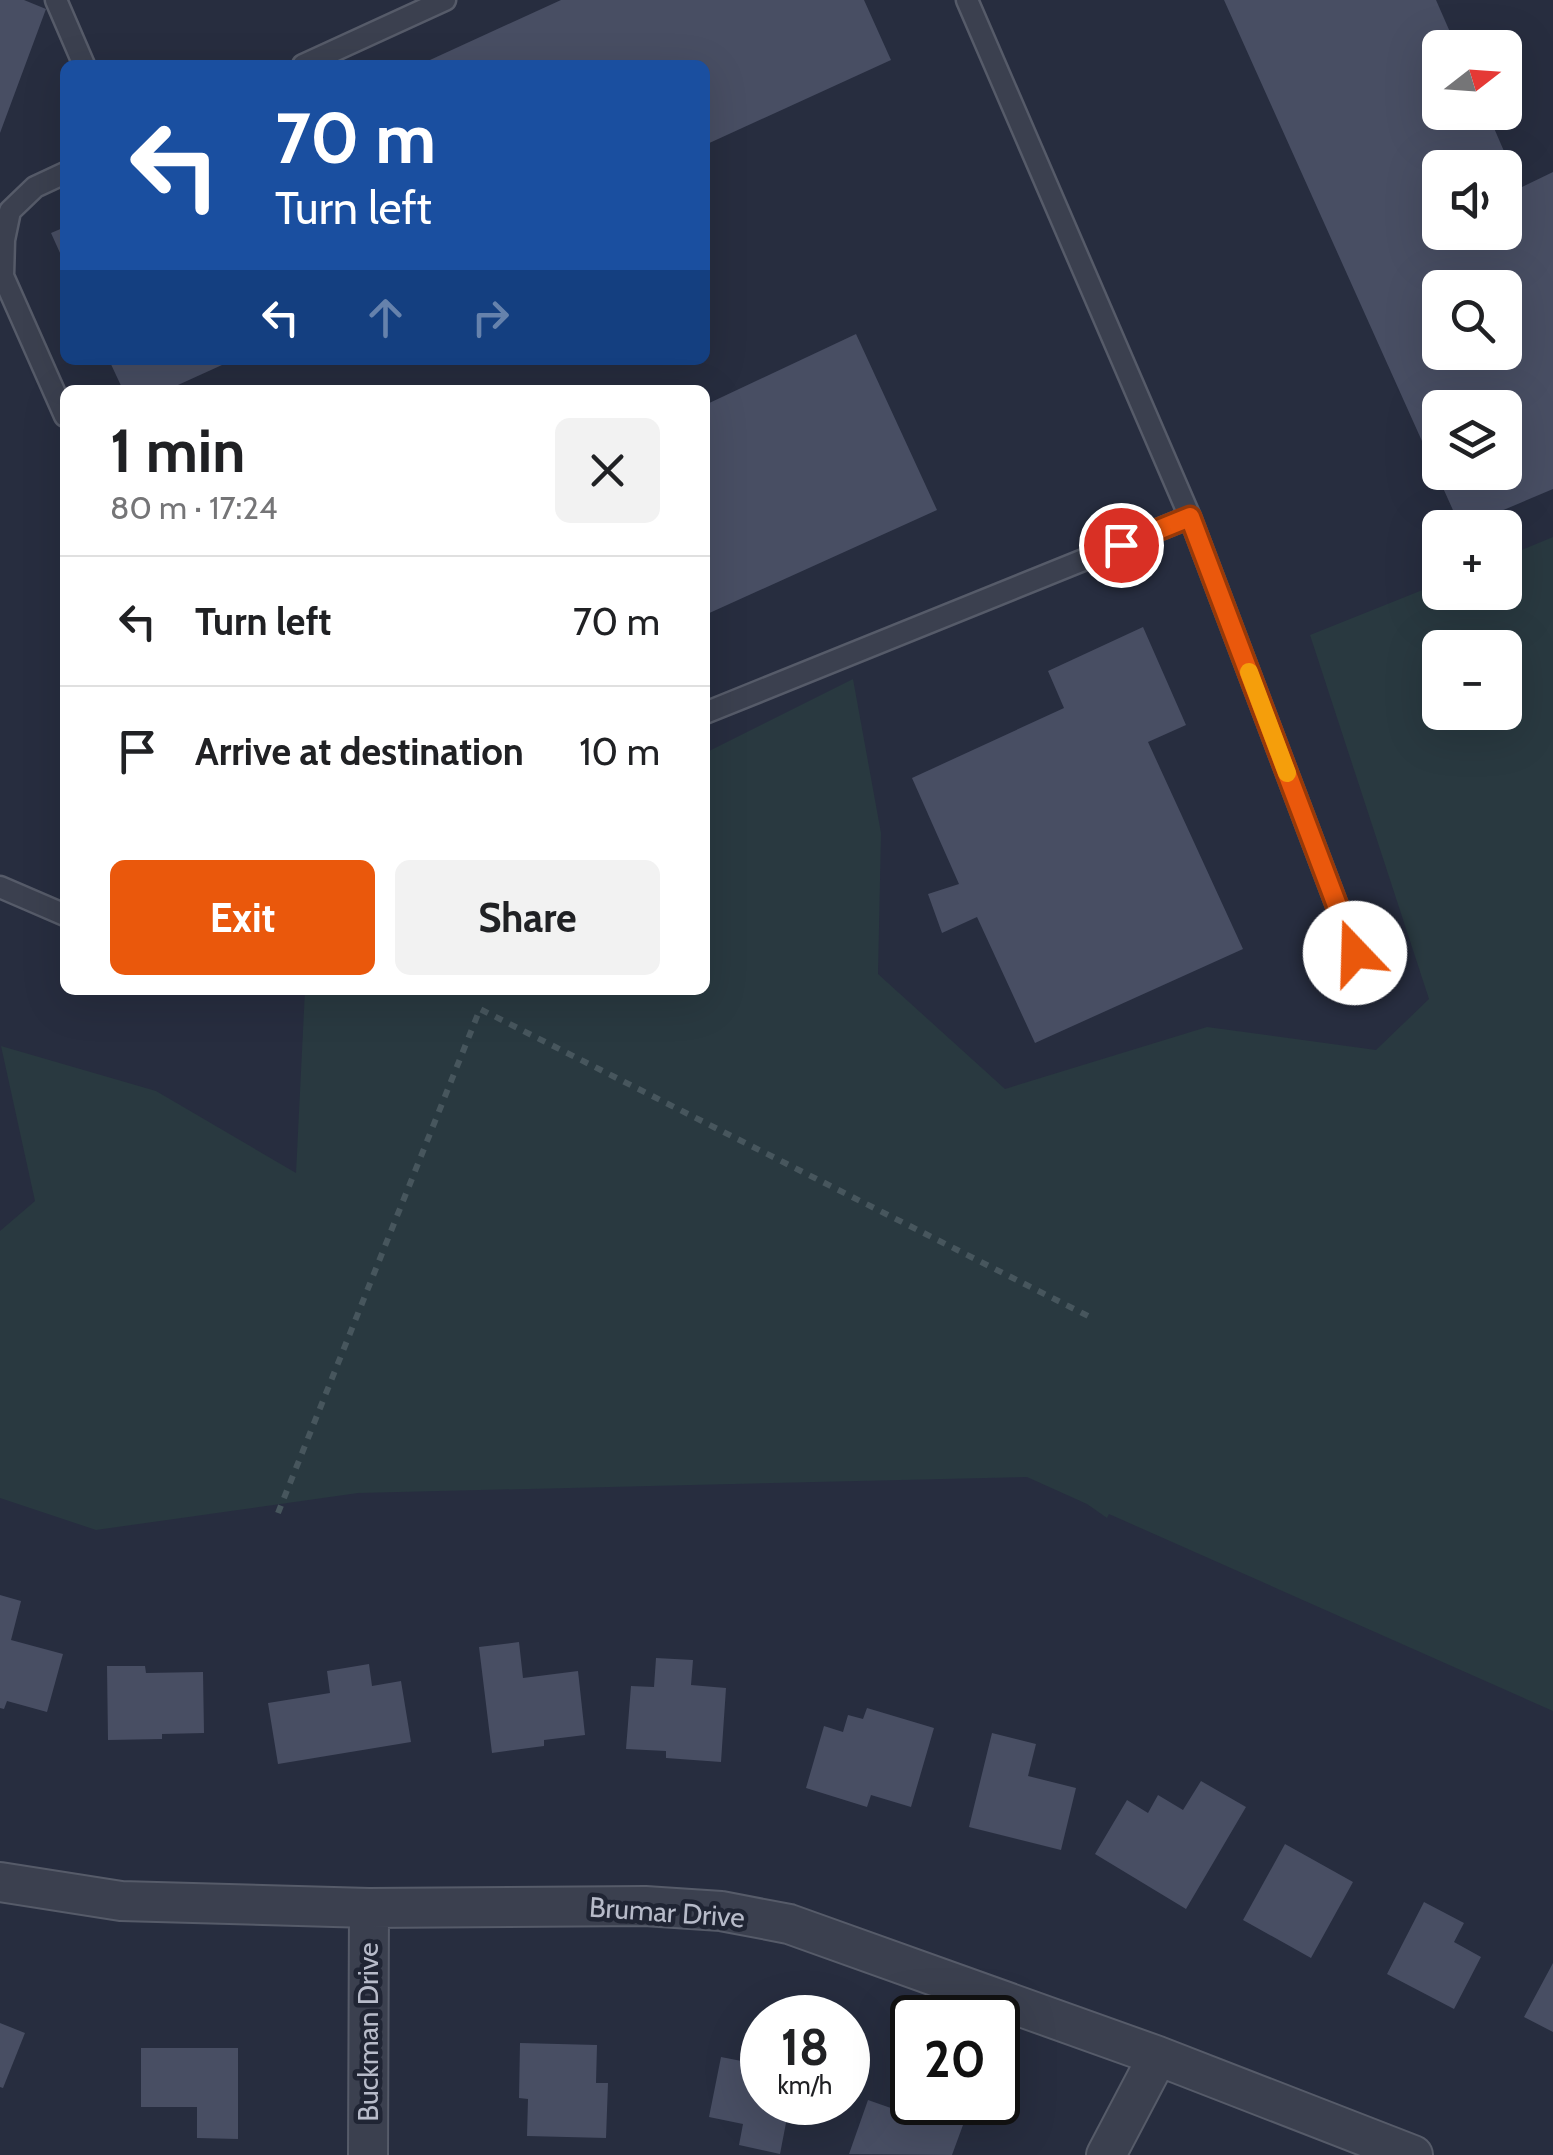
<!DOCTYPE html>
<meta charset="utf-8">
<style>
:root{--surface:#fff;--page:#f2f2f2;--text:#202124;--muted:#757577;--line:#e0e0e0;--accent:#ea580c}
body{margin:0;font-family:Cabin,sans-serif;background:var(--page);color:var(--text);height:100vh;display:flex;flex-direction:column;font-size:38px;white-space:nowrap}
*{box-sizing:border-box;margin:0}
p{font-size:32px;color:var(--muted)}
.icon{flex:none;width:55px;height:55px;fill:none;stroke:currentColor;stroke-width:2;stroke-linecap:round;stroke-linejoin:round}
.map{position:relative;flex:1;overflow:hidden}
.side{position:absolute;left:60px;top:385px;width:650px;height:610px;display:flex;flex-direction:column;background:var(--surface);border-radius:15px;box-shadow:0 10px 40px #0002}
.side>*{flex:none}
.banner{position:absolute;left:60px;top:60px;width:650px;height:305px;border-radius:15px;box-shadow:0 10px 40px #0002;background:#1a4fa0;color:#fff;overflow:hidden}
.needle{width:65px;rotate:73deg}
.fabs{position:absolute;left:1422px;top:30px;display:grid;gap:20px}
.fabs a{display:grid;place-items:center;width:100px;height:100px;border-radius:15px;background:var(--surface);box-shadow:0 10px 40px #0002;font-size:50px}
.speed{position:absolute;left:740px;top:1995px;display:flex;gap:20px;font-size:50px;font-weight:700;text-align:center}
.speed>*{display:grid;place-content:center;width:130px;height:130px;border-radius:50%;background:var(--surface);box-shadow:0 10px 40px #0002;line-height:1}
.speed small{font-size:25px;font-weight:400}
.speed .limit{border:5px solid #111;border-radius:15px;background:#fff;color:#111}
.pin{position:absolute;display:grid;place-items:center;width:85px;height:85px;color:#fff;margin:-42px;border:5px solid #fff;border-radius:50%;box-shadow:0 2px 10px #0007}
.me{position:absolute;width:110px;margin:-55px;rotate:339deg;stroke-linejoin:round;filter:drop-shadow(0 0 8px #0008)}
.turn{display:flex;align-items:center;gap:35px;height:210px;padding:0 50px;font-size:45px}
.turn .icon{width:130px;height:130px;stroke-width:2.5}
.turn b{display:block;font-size:70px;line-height:85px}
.lanes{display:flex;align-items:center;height:95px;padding:0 50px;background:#0003;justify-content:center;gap:50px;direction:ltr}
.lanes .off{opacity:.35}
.round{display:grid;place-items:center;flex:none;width:105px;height:105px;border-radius:15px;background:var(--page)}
.summary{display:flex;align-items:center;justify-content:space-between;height:170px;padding:0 50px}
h1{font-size:60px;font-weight:700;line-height:75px}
.cta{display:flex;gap:20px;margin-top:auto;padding:20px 50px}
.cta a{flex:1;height:115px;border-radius:15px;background:var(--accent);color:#fff;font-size:40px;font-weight:700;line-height:115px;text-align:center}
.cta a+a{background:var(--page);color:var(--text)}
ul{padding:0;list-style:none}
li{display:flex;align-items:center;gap:30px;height:130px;padding:0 50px;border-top:2px solid var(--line)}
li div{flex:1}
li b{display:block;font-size:38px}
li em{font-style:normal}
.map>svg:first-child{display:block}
.green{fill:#293940;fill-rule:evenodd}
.building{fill:#484e63;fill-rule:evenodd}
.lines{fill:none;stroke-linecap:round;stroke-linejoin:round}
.lane-casing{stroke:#565b69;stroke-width:25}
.street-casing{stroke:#565b69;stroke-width:42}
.path{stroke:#47565d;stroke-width:6;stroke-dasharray:8 8;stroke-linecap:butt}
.lane{stroke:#3b404f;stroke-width:20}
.street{stroke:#3b404f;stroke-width:38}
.route-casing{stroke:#983908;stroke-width:25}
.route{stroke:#ea580c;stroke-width:18}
.slow{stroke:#f59e0b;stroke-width:18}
.labels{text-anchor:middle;stroke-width:9;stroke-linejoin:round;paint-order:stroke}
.street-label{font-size:28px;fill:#b7bbc9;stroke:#202534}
</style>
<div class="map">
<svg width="1553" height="2155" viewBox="0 0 1553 2155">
<rect width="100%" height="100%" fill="#272d3f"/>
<path class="green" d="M 1553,537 L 1553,1711 L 1109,1514 L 1107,1518 L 1087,1504 L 1027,1477 L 358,1493 L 96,1530 L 0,1498 L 0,1231 L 35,1201 L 1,1046 L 156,1091 L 296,1173 L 305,990 L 705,990 L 705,753 L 853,679 L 881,833 L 878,974 L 1005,1089 L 1207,1027 L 1376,1050 L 1429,999 L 1310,635 L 1440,583 L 1440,592 L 1505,592 L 1505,557 ZM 1440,648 L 1505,648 L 1505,712 L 1440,712 Z"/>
<path class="building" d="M 0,0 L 24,0 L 46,9 L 0,133 Z
M 561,0 L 864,0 L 891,60 L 705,145 L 705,65 L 419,65 Z
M 1224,0 L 1436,0 L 1457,48 L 1440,48 L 1440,112 L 1487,112 L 1520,188 L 1553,172 L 1553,489 L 1461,528 ZM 1440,168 L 1505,168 L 1505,232 L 1440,232 ZM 1440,288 L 1505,288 L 1505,352 L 1440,352 ZM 1440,408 L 1505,408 L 1505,472 L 1440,472 Z
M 65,227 L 65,264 L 51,233 Z
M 856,334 L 937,510 L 705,615 L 705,405 Z
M 109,360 L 233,360 L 167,390 L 123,390 Z
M 1143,627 L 1186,725 L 1148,742 L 1243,949 L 1035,1043 L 977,917 L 942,933 L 928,894 L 959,884 L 912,778 L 1064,708 L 1048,671 Z
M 0,1595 L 21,1601 L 11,1640 L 63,1654 L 47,1712 L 7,1701 L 4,1709 L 0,1708 Z
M 519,1642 L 523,1678 L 578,1671 L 585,1735 L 544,1740 L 544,1746 L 492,1753 L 479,1647 Z
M 656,1658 L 693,1660 L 691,1685 L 726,1688 L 721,1762 L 666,1758 L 666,1751 L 626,1749 L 631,1686 L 654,1687 Z
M 369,1664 L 372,1686 L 401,1681 L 411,1742 L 278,1764 L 268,1703 L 330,1693 L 327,1671 Z
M 107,1666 L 145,1666 L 146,1673 L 203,1672 L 204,1733 L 162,1734 L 162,1739 L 108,1740 Z
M 867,1708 L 934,1728 L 911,1807 L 871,1795 L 867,1807 L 806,1788 L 824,1726 L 843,1732 L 848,1715 L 863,1719 Z
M 992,1733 L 1036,1744 L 1028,1776 L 1076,1788 L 1061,1850 L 969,1827 Z
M 1201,1781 L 1246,1807 L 1186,1909 L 1095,1854 L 1127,1800 L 1148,1813 L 1158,1795 L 1183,1810 Z
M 1285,1844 L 1353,1882 L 1311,1958 L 1243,1920 Z
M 1424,1902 L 1464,1923 L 1454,1942 L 1481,1957 L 1454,2009 L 1387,1974 Z
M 1553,1963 L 1553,2032 L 1524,2017 Z
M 0,2023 L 25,2033 L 3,2088 L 0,2087 Z
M 520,2043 L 597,2045 L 596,2083 L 608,2083 L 606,2138 L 527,2136 L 528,2099 L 519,2098 Z
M 141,2048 L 238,2048 L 238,2139 L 197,2138 L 197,2107 L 141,2107 Z
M 721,2057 L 762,2065 L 762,2102 L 790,2102 L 780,2154 L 739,2145 L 743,2124 L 709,2117 Z
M 868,2100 L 908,2114 L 911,2106 L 963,2125 L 952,2155 L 849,2154 Z"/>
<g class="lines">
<g class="lane-casing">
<path id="lane" d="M 56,0 L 84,65
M 967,0 L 1190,517 L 1355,953
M 303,65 L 445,0
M 65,173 L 35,187 L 10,211 L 4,240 L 3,276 L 65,416
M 705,713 L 1190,517
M 0,887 L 65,915"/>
</g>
<g class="street-casing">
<path id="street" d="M 0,1882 L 121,1901 L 369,1908 L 645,1906 L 721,1911 L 789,1924 L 1158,2056 L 1413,2155
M 368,2155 L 369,1908
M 1106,2155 L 1158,2056"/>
</g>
<path class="path" d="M 278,1513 L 480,1009 L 1094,1319"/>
<use href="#lane" class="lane"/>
<use href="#street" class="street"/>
</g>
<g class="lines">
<g class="route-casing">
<path id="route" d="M 1121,545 L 1190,517 L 1355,953"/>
</g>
<use href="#route" class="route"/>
<path class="slow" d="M 1249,672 L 1287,773"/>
</g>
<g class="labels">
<g class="street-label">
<text transform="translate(667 1912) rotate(4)" y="10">Brumar Drive</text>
<text transform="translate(368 2032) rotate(-90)" y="10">Buckman Drive</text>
</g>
</g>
</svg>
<div class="fabs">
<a><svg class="needle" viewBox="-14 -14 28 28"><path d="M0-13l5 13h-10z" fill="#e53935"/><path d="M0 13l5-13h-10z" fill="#757577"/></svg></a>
<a><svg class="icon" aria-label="sound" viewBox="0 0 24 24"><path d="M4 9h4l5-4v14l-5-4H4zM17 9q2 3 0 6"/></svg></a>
<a><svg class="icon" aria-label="search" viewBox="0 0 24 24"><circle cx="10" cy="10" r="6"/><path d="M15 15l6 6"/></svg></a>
<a><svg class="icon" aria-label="layers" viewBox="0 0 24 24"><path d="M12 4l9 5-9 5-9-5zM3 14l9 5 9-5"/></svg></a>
<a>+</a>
<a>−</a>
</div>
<div class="speed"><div>18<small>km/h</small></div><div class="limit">20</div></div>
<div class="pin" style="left:1121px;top:545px;background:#d93025"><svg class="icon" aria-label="arrive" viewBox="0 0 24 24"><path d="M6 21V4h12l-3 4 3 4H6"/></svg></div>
<svg class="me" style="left:1355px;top:953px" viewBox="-20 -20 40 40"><circle r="19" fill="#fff"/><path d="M0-13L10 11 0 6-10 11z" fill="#ea580c"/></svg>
<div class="banner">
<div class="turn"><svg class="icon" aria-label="left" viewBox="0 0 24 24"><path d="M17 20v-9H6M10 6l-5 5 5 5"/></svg><div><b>70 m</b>Turn left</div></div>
<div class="lanes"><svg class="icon" aria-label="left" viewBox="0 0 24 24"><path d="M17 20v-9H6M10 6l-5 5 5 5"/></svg><svg class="icon off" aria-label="ahead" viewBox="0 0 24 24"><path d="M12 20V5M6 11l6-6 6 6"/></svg><svg class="icon off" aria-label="right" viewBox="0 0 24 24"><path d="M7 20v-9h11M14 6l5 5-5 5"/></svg></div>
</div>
<section class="side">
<div class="summary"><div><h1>1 min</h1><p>80 m · 17:24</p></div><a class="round"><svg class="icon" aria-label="close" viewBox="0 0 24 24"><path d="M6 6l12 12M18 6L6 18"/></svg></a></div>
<ul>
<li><svg class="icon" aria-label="left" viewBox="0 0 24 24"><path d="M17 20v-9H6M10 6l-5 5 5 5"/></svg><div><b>Turn left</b></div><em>70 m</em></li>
<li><svg class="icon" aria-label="arrive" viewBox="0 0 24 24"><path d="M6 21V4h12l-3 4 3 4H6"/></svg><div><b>Arrive at destination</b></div><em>10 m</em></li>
</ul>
<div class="cta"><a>Exit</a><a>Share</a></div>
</section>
</div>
